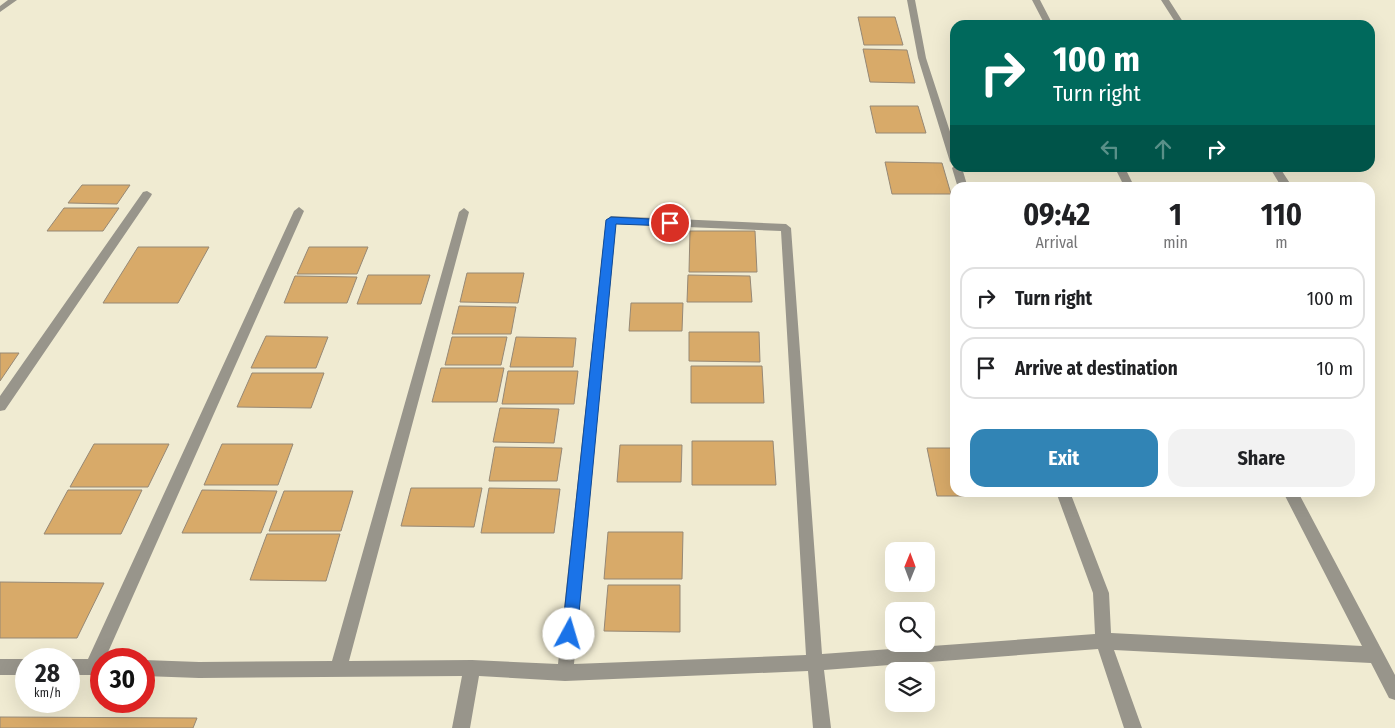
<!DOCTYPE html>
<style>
:root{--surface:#fff;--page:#f2f2f2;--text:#202124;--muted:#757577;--line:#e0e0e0;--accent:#3184b5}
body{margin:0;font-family:"Fira Sans Condensed",sans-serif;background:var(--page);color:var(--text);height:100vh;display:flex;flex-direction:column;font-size:19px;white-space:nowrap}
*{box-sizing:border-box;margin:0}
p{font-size:16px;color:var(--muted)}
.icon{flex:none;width:28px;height:28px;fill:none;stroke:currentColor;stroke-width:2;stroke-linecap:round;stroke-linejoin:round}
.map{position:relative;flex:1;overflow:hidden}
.panel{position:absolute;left:950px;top:182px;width:425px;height:315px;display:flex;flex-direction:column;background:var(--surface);border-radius:15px;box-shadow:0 5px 20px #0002}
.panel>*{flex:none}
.hud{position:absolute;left:950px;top:20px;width:425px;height:152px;border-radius:15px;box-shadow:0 5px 20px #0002;background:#00695c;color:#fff;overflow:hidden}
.needle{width:32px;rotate:1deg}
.tools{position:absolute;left:885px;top:542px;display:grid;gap:10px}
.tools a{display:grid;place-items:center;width:50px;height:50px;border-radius:10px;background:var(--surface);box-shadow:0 5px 20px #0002;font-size:25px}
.speed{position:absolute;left:15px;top:648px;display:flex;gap:10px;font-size:25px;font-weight:700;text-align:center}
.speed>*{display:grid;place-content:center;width:65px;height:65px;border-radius:50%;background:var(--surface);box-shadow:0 5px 20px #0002;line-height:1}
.speed small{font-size:12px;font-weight:400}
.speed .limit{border:8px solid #d22;background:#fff;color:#111}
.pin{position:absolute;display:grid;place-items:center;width:42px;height:42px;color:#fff;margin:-21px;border:2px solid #fff;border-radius:50%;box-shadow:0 1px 5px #0007}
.me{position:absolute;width:55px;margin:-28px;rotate:6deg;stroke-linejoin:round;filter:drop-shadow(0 0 4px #0008)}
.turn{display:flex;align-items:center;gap:18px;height:105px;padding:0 20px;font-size:22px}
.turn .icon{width:65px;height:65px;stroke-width:2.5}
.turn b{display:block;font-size:35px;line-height:42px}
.lanes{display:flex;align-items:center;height:48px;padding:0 20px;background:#0003;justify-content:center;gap:25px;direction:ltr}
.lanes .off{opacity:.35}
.eta{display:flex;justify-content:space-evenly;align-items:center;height:85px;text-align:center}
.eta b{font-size:30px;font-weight:700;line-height:35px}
.action{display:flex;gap:10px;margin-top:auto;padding:10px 20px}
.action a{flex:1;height:58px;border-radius:15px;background:var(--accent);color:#fff;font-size:20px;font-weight:700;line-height:58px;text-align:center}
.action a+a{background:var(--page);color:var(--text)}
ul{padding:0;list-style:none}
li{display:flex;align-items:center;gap:15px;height:62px;margin:0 10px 8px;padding:0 10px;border:2px solid var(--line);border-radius:15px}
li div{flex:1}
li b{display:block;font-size:19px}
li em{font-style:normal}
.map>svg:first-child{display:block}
.building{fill:#d8aa69;stroke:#968875}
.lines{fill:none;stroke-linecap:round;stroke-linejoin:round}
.minor{fill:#98958b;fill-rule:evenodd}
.route{fill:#1a73e8;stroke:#114b97}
</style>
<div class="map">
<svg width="1395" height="728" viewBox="0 0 1395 728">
<rect width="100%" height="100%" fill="#f0ebd2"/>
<path class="building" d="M 858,17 L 895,17 L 903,45 L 864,45 Z
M 863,49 L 907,50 L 915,83 L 870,82 Z
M 870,106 L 918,106 L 926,133 L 876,133 Z
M 885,162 L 942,163 L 951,194 L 892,194 Z
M 82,185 L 130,185 L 117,204 L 68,203 Z
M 64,208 L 119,208 L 103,231 L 47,231 Z
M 690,231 L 755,231 L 757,272 L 689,272 Z
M 138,247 L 209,247 L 178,303 L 103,303 Z
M 309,247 L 368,247 L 357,274 L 297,274 Z
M 467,273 L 524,273 L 518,303 L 460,302 Z
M 368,275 L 430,275 L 421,304 L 357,304 Z
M 688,275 L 750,276 L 752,302 L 687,302 Z
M 295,276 L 357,277 L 347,303 L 284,303 Z
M 631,303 L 683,303 L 682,331 L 629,331 Z
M 459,306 L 516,307 L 511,334 L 452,334 Z
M 689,332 L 759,332 L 760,362 L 689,361 Z
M 266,336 L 328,337 L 316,368 L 251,368 Z
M 452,337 L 507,337 L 501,365 L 445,365 Z
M 516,337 L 576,338 L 573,367 L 510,367 Z
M 0,353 L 19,353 L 0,381 Z
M 691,366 L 762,366 L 764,403 L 691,403 Z
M 441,368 L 504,368 L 497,402 L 432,402 Z
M 508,371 L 578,371 L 574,404 L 502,404 Z
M 252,373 L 324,373 L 311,408 L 237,407 Z
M 500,408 L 559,409 L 554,443 L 493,442 Z
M 692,441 L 773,441 L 776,485 L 692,485 Z
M 94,444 L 169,444 L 148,487 L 70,487 Z
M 222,444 L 293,444 L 278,485 L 204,485 Z
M 620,445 L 682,445 L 681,482 L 617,482 Z
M 495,447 L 562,448 L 557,481 L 489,481 Z
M 927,448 L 955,448 L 955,492 L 1022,492 L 1023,496 L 937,496 Z
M 411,488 L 482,488 L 474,527 L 401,526 Z
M 489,488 L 560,489 L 554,533 L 481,533 Z
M 68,490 L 142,490 L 121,534 L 44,534 Z
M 202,490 L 277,491 L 261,533 L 182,533 Z
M 284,491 L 353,491 L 341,531 L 269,531 Z
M 608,532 L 683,532 L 682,579 L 604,579 Z
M 267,534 L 340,534 L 326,581 L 250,580 Z
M 0,582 L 104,583 L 77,638 L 0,638 Z
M 608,585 L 680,585 L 680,632 L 604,631 Z
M 0,717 L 197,718 L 193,728 L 0,728 Z"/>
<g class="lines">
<path class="minor" d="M 8,0 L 17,0 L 0,12 L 0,6 Z
M 907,0 L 915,0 L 926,58 L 955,147 L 955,165 L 950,162 L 918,58 Z
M 1032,0 L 1040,0 L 1053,25 L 1045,25 Z
M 1161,0 L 1169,0 L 1185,25 L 1177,25 Z
M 955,165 L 955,168 L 962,168 L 968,188 L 958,188 L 952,168 Z
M 1115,168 L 1125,168 L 1135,188 L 1125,188 Z
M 1270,168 L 1280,168 L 1293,188 L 1282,188 Z
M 147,191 L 152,194 L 151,196 L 5,410 L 0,411 L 0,396 L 143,192 Z
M 299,207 L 304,211 L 105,659 L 101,659 L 101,675 L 69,675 L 69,659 L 88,659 L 294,211 Z
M 464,208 L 469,212 L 349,661 L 472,660 L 558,664 L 606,220 L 611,216 L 786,224 L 791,228 L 822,654 L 1095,634 L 1093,593 L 1056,492 L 1070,492 L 1109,593 L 1111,633 L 1362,646 L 1283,492 L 1298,492 L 1395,675 L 1395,700 L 1389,698 L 1371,663 L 1114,650 L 1142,728 L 1124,728 L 1098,649 L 824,670 L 831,728 L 813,728 L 808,671 L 565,681 L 479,676 L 470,728 L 452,728 L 462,676 L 199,678 L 144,676 L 144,660 L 199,662 L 332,661 L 459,212 ZM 616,224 L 781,231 L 806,655 L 574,664 Z
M 0,659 L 26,659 L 26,675 L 0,675 Z"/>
</g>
<path class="route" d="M 611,217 L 670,220 L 675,223 L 670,226 L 616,224 L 577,634 L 574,639 L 569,641 L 564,639 L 562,634 L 606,220 Z"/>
</svg>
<div class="tools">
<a><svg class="needle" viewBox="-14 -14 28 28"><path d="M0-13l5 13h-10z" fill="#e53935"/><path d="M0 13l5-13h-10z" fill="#757577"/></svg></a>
<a><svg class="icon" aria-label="search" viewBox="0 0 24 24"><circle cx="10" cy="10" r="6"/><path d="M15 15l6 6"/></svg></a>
<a><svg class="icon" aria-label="layers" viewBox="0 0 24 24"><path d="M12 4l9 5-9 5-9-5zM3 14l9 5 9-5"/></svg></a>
</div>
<div class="speed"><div>28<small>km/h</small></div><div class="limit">30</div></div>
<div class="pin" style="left:670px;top:223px;background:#d93025"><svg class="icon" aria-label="arrive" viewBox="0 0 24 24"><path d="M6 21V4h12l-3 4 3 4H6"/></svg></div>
<svg class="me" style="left:569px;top:634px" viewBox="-20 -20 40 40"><circle r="19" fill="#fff"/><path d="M0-13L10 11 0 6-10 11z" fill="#1a73e8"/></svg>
<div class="hud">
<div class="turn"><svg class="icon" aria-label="right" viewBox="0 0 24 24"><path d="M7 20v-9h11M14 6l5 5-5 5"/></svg><div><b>100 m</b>Turn right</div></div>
<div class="lanes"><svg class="icon off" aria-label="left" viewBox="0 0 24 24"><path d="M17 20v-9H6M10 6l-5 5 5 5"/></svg><svg class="icon off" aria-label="ahead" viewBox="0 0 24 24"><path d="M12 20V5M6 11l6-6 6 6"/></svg><svg class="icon" aria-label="right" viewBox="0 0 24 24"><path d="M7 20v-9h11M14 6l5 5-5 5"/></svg></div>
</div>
<section class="panel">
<div class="eta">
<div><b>09:42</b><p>Arrival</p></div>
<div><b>1</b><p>min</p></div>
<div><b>110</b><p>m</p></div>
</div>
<ul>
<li><svg class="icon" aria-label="right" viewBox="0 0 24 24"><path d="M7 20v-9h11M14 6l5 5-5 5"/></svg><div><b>Turn right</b></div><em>100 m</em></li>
<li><svg class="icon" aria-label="arrive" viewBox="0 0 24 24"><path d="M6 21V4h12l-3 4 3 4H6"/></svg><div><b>Arrive at destination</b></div><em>10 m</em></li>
</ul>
<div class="action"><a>Exit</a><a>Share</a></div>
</section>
</div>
